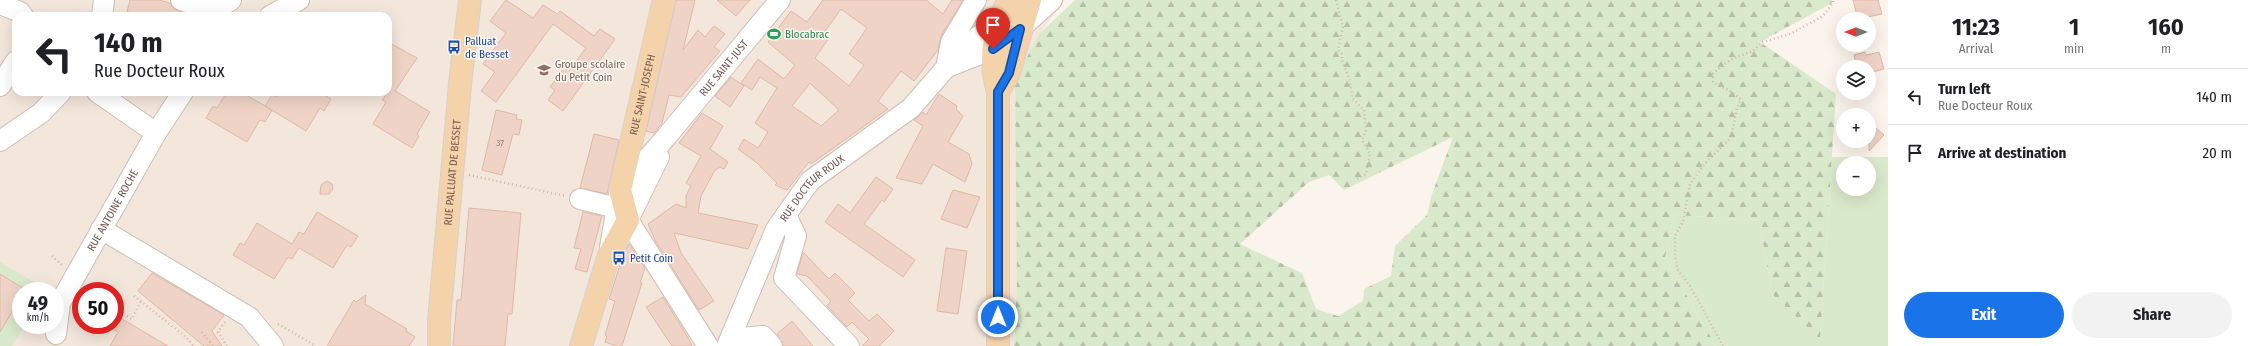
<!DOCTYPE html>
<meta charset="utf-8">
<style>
:root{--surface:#fff;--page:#f2f2f2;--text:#202124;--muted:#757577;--line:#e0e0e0;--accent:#1a73e8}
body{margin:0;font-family:"Fira Sans Condensed",sans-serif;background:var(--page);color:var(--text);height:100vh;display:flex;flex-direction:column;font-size:15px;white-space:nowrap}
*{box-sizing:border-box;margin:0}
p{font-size:13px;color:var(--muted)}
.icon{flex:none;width:22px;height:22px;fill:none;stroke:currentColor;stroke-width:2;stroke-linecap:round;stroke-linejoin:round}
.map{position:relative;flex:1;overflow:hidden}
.panel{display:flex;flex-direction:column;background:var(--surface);width:360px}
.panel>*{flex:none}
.banner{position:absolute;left:12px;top:12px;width:380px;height:84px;border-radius:12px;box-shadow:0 4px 16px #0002;background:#fff;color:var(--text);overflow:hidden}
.needle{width:26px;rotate:270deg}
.buttons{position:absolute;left:1836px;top:12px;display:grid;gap:8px}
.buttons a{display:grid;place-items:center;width:40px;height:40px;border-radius:50%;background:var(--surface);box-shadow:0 4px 16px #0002;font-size:20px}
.speed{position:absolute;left:12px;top:282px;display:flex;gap:8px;font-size:20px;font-weight:700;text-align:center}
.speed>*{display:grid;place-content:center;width:52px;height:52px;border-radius:50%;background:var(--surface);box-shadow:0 4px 16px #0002;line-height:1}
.speed small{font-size:10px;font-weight:400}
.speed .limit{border:6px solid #d22;background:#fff;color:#111}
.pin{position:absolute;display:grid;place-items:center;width:34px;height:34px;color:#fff;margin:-41px -17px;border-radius:50% 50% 50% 0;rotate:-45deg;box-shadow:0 0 4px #0007}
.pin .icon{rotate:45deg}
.me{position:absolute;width:44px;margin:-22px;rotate:0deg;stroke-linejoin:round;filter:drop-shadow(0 0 3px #0008)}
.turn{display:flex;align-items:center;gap:14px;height:84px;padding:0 16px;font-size:18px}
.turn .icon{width:52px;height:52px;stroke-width:2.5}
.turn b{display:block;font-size:28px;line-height:34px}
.eta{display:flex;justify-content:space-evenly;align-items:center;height:68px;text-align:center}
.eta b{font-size:24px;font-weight:700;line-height:28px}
.primary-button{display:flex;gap:8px;margin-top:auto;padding:8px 16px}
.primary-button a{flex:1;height:46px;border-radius:24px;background:var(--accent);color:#fff;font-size:16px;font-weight:700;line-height:46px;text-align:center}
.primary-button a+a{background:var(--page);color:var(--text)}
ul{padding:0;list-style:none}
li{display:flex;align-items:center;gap:12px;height:56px;padding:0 16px;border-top:1px solid var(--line)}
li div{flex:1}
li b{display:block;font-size:15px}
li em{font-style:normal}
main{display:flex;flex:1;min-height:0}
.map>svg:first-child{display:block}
.residential{fill:#f3e6db;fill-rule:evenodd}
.green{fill:#d9e9cb;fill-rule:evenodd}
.forest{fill:url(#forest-firs);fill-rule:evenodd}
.building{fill:#efd3c6;stroke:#e0b8a7;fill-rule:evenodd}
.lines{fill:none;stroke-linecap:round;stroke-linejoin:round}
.minor-casing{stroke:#cfbeb4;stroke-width:22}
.major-casing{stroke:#d8d1ce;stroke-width:24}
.path{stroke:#d4b6a8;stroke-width:2.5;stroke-dasharray:1 3;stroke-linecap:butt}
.minor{stroke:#fff;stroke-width:20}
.major{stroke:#f4d3ab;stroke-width:22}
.route-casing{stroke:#114b97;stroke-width:10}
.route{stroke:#1a73e8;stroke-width:7}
.labels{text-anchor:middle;stroke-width:3;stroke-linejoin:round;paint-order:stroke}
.number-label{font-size:9px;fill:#94786e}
.leisure-label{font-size:11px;fill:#27864d;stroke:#fef9f3;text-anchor:start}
.transit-label{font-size:11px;fill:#164399;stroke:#fef9f3;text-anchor:start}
.education-label{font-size:11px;fill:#785e54;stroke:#fef9f3;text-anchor:start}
.street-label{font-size:11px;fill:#755a50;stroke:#fef9f3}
</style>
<main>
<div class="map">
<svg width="1888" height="346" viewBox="0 0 1888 346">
<defs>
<pattern id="forest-firs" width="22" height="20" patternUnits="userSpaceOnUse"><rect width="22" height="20" fill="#d9e9cb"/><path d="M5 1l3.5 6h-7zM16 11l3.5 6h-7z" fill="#b5c0a7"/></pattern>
</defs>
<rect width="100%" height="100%" fill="#fbf4ec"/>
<path class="residential" d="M 0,0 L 1065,0 L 1040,33 L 1017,281 L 1014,346 L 0,346 ZM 16,16 L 388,16 L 388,92 L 16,92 ZM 21,291 L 55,291 L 55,325 L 21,325 ZM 81,291 L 115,291 L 115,325 L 81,325 Z"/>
<path class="green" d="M 1832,157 L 1888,157 L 1888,346 L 1716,346 L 1665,258 L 1674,215 L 1759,220 L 1772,294 L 1820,338 ZM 1843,163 L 1869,163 L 1869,189 L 1843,189 Z
M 0,262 L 46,289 L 45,291 L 21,291 L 21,325 L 25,325 L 12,346 L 0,346 Z"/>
<path class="forest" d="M 1075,0 L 1832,0 L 1832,3 L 1760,42 L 1836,94 L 1820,339 L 1772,294 L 1759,220 L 1674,215 L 1665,258 L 1716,346 L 1014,346 L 1017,281 L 1015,80 L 1040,33 ZM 1453,137 L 1431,197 L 1427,215 L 1395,246 L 1391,276 L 1364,289 L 1363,301 L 1338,316 L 1316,309 L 1302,273 L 1240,244 L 1309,182 L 1329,175 L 1344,190 Z"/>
<path class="building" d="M 130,0 L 159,0 L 170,3 L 173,8 L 181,12 L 180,16 L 126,16 Z
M 506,0 L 533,18 L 543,5 L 557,14 L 560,11 L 594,36 L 600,29 L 615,39 L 563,111 L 548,100 L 555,90 L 550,87 L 566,65 L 571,68 L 586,48 L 553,24 L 496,102 L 481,91 L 495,72 L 483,64 L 506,33 L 490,21 Z
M 676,0 L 695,0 L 683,50 L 698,30 L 705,37 L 714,26 L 725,34 L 714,47 L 720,51 L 681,97 L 669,95 L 662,123 L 654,133 L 646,131 Z
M 717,0 L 750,0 L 736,16 Z
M 823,0 L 926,0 L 943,14 L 952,0 L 963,0 L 941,36 L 938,50 L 914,81 L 901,71 L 878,101 L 888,109 L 811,164 L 809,162 L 787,190 L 775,185 L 777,183 L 757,163 L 738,149 L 744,139 L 758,148 L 768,132 L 755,123 L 777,88 L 760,77 L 752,90 L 741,83 L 758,59 L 784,79 L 795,65 L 768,42 L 791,11 L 807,22 ZM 841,9 L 867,28 L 849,54 L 864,65 L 849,86 L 815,58 L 829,38 L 823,34 ZM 810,83 L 839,110 L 821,126 L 792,106 Z
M 1853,0 L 1878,0 L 1882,14 L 1858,19 Z
M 388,42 L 417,58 L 395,91 L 430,112 L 417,134 L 419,136 L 412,148 L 373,124 L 386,102 L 382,100 L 388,92 Z
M 1865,52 L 1866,55 L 1879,52 L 1884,69 L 1869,73 L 1869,67 L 1857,67 L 1854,55 Z
M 731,77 L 744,86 L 730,107 L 715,96 Z
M 227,92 L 241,92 L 272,110 L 265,122 L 260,120 L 247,142 L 206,118 L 213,106 L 217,108 Z
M 280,92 L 319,92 L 331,99 L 324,111 L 320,108 L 306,131 L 265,106 L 272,95 L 277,97 Z
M 939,94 L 957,106 L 956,109 L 963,116 L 948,142 L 969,154 L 972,164 L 965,182 L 933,164 L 922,184 L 896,178 L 923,126 L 914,120 L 923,112 L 926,115 Z
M 496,110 L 517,115 L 516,119 L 522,120 L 519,135 L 513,134 L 502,175 L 482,170 Z
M 702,113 L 723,126 L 710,149 L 728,162 L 724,169 L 720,167 L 715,170 L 701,196 L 698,213 L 758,225 L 748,249 L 674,233 L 681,253 L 714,301 L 699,310 L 656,242 L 648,224 L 676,204 L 686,208 L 686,196 L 691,186 L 686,183 L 701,156 L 679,143 Z
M 1869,122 L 1884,135 L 1869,151 Z
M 594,134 L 619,140 L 607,194 L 580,188 Z
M 876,177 L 893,189 L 884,202 L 882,200 L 864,224 L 915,260 L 903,277 L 825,222 L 838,204 L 850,213 Z
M 327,181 L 332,184 L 333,189 L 329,194 L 320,194 L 321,185 Z
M 953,190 L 980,197 L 967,228 L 941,219 Z
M 469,208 L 521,213 L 512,314 L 508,314 L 505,346 L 453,346 L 457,300 L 461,300 Z
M 317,212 L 358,236 L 351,247 L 347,245 L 333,268 L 299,248 L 292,259 L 288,257 L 274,279 L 233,255 L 240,243 L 244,245 L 257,223 L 292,244 L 299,232 L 304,234 Z
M 583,212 L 602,216 L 587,272 L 575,269 L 581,249 L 574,248 Z
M 629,244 L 645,268 L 640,283 L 642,283 L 622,346 L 617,346 L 605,342 L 607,336 L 605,335 L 615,301 L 609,299 L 623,256 Z
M 946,248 L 967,251 L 958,314 L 937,311 Z
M 803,252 L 829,279 L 835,273 L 855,293 L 848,300 L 869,321 L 877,314 L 894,331 L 879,346 L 862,346 L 869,339 L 852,322 L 847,327 L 827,306 L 831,301 L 807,276 L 797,274 Z
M 152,273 L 224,315 L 212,331 L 222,346 L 204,346 L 138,291 Z
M 0,274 L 26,290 L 21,291 L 21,297 L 0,332 Z
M 366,295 L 365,304 L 407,329 L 406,331 L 415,337 L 409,346 L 327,346 L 354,300 L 356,302 Z
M 663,297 L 686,334 L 692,346 L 672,346 L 646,307 Z
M 117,316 L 168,346 L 110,346 L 118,332 L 114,330 Z
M 792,321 L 813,346 L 783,346 L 777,334 Z"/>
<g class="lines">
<g class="minor-casing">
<g id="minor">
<path d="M 181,0 L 214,11"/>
<path d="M 0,4 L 20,12 L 23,16"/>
<path d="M 102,16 L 104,0"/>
<path d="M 206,16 L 231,0"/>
<path d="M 270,16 L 299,0"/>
<path d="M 947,63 L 951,42 L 976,0"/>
<path d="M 950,66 L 993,49 L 1005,42 L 1052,0"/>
<path d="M 0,86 L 16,61"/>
<path d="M 97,92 L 156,133"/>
<path d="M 0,141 L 41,113 L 61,92"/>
<path d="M 659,157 L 628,220 L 708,346"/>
<path d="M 580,199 L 617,208"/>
<path d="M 786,215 L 796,236 L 784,278 L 849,346"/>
<path d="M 101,229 L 249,317 L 273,346"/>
<path id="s1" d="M 610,247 L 620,190 L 667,136 L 780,0"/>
<path id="s2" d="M 56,334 L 60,303 L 156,133 L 183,92"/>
<path d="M 732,334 L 741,338 L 763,336 L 772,346"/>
<path id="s3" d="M 727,346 L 776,229 L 810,181 L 911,108 L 963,48 L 999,21"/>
</g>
</g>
<g class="major-casing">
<g id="major">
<path d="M 998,92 L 1009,73 L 1030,0"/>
<path id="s4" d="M 439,346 L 439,321 L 460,84 L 470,0"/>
<path id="s5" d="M 581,346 L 609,255 L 628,220 L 620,190 L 664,0"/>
<path d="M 998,346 L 998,92 C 988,57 994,34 1008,0"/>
</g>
</g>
<path class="path" d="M 1336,0 L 1343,27 L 1338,50 L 1342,54 L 1342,60 L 1350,81 L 1352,98 L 1364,110 L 1366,130 L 1362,140 L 1370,154 L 1366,174 L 1355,180
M 469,175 L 566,196
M 52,256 L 63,266
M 134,296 L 186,337 L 194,346
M 127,316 L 132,319 L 141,301
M 225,322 L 218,332 L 227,346
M 278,324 L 316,346
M 202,332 L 210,342
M 208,346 L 210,342 L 214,346
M 1723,346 L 1690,286 L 1678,270 L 1675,255 L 1675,236 L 1683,221 L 1690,184 L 1707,161 L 1731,138 L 1737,108 L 1741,100 C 1734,91 1722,88 1713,82 L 1713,74 L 1721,66 L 1736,57 L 1753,51 L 1762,42 L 1790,34 L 1823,16 L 1833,3 L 1833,0"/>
<use href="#minor" class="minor"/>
<use href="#major" class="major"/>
</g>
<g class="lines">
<g class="route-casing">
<path id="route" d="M 993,49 L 1020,29 L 1009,73 L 998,92 L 998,317"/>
</g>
<use href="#route" class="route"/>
</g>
<defs>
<g id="stadium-bare" transform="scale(1.08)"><path d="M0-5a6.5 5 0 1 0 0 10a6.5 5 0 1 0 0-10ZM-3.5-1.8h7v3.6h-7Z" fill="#2e9e5b" stroke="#fef9f3" stroke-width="2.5" paint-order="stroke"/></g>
<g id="bus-bare" transform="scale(1.08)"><path d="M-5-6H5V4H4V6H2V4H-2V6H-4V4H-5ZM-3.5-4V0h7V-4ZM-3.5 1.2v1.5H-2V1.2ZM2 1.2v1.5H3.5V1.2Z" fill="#1a4fb4" stroke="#fef9f3" stroke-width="2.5" paint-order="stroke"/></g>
<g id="school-bare" transform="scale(1.08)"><path d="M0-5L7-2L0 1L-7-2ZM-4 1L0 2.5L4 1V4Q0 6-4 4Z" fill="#8d6e63" stroke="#fef9f3" stroke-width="2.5" paint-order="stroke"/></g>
</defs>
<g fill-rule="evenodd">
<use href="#stadium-bare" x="774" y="34"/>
<use href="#bus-bare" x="454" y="47"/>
<use href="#school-bare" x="544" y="70"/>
<use href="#bus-bare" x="619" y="258"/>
</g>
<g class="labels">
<g class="number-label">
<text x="500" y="146">37</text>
</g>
<g class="leisure-label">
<text x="785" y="38">Blocabrac</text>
</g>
<g class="transit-label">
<text x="465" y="45">Palluat<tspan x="465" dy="13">de Besset</tspan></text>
<text x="630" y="262">Petit Coin</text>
</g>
<g class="education-label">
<text x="555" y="68">Groupe scolaire<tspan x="555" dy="13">du Petit Coin</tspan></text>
</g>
<g class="street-label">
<text dy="4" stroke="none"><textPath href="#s1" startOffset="218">RUE SAINT-JUST</textPath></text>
<text dy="4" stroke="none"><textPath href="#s5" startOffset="264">RUE SAINT-JOSEPH</textPath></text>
<text dy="4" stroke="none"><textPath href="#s4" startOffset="174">RUE PALLUAT DE BESSET</textPath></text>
<text dy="4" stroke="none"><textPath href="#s3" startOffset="182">RUE DOCTEUR ROUX</textPath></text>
<text dy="4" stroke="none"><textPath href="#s2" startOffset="138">RUE ANTOINE ROCHE</textPath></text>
</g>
</g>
</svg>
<div class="buttons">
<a><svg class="needle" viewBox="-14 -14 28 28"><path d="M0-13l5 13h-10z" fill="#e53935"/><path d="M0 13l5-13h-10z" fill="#757577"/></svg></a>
<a><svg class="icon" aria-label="layers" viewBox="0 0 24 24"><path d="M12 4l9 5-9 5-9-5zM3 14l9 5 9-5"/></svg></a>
<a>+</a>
<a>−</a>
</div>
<div class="speed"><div>49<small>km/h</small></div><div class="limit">50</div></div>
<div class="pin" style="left:993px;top:49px;background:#d93025"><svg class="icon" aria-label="arrive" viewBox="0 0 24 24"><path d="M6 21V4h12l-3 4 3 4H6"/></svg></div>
<svg class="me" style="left:998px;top:317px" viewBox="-20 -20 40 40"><circle r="17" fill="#1a73e8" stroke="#fff" stroke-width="3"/><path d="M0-11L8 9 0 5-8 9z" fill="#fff"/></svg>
<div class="banner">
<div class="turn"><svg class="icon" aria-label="left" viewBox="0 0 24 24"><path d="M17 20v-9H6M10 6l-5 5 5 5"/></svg><div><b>140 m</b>Rue Docteur Roux</div></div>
</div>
</div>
<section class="panel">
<div class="eta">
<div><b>11:23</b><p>Arrival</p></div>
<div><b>1</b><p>min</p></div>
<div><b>160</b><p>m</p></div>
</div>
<ul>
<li><svg class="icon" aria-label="left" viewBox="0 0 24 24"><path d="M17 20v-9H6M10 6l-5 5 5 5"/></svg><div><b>Turn left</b><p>Rue Docteur Roux</p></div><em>140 m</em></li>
<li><svg class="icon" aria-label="arrive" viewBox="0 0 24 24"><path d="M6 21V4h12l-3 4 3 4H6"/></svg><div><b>Arrive at destination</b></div><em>20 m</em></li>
</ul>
<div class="primary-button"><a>Exit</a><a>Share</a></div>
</section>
</main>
